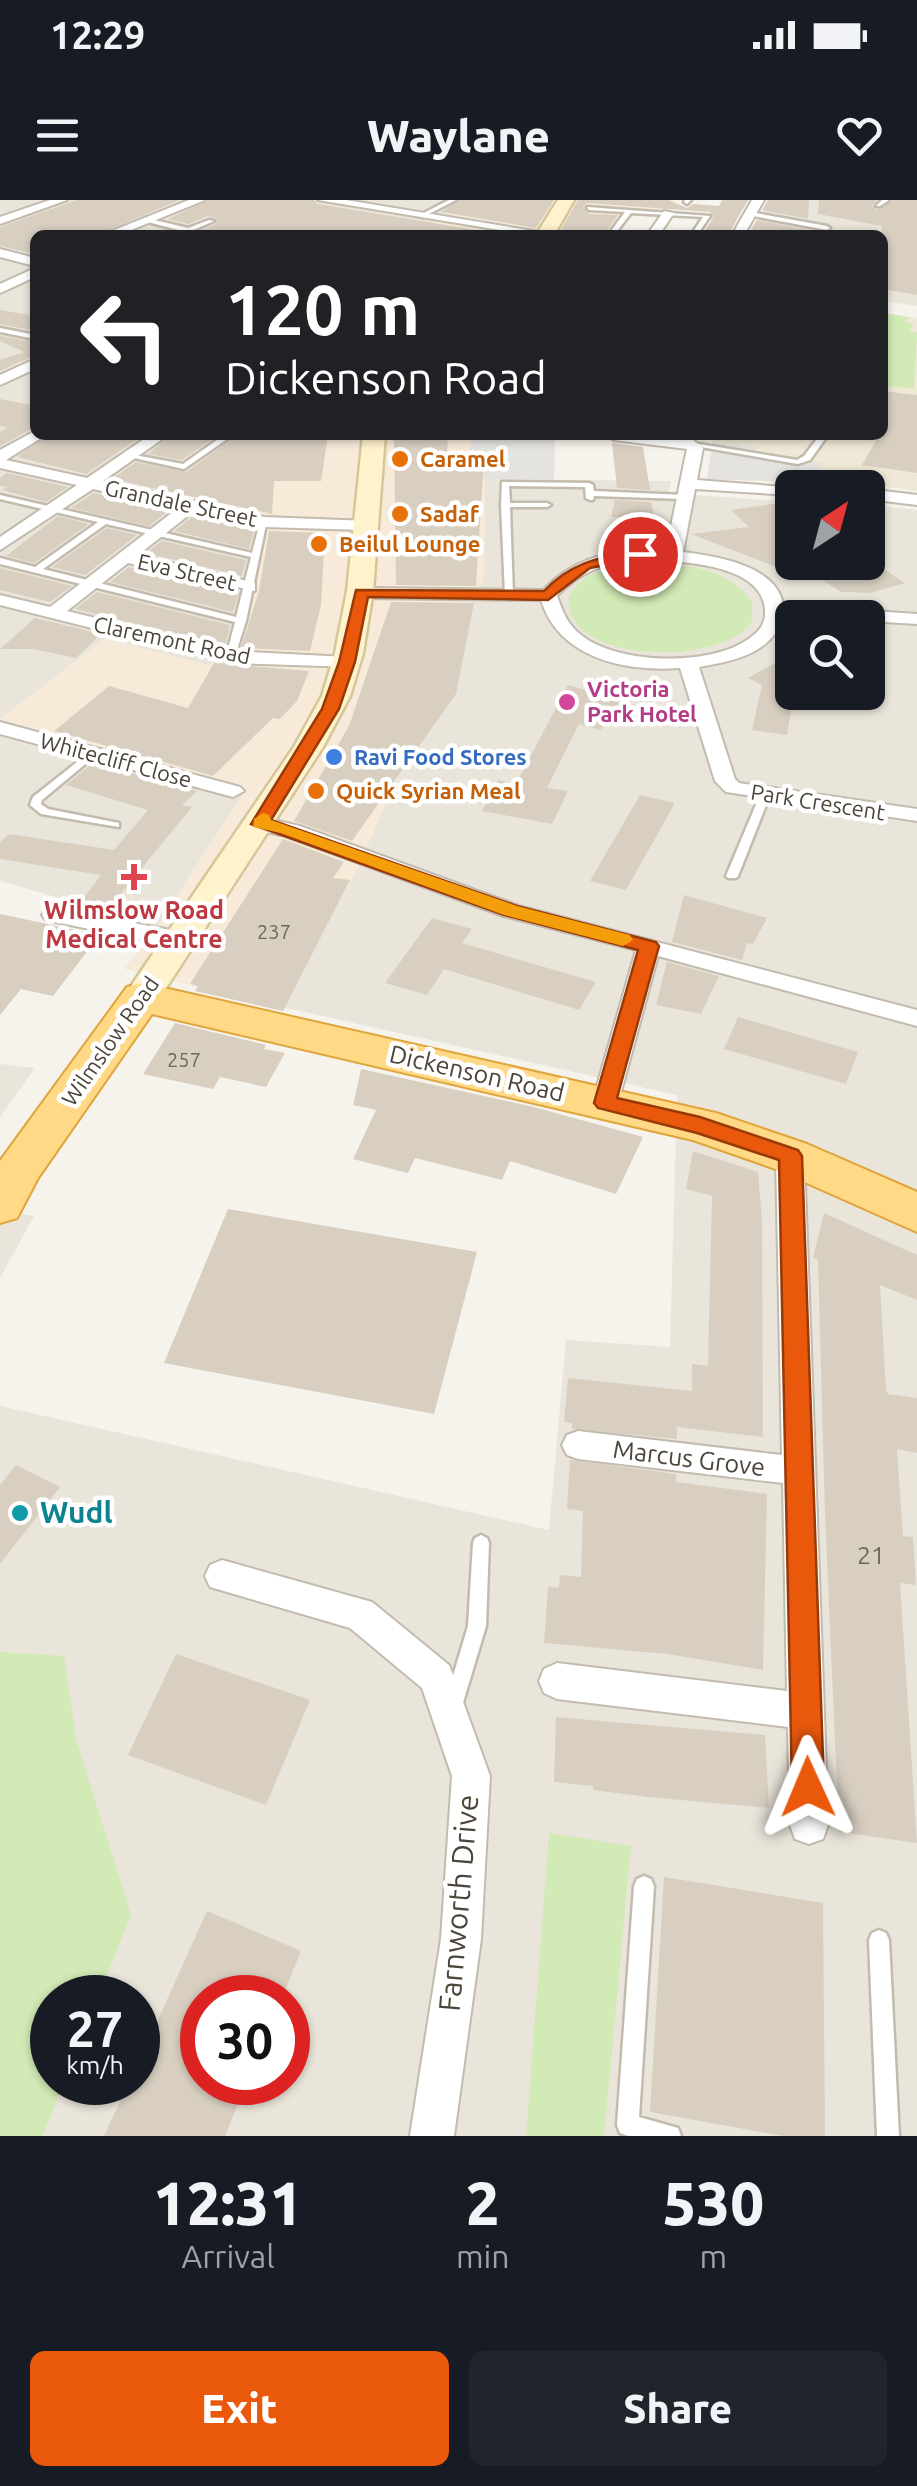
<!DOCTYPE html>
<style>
:root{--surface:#171b24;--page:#20242c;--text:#f1f3f6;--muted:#9ea1a6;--accent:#ea580c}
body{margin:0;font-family:Ubuntu,sans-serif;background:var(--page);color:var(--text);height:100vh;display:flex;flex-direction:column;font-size:38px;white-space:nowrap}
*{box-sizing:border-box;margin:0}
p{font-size:32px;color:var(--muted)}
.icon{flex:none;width:55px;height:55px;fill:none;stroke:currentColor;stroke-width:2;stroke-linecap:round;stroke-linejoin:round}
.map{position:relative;height:1936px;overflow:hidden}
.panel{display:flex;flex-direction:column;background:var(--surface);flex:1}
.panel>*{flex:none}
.guide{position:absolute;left:30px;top:30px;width:858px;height:210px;border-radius:15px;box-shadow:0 2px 8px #0004;background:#202124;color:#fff;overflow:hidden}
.needle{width:65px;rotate:36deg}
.buttons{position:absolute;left:775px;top:270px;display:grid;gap:20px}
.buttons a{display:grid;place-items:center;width:110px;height:110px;border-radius:15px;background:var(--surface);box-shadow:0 2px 8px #0004;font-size:50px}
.speed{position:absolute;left:30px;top:1775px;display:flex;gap:20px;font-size:50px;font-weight:700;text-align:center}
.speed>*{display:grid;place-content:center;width:130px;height:130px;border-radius:50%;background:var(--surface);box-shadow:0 2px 8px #0004;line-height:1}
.speed small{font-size:25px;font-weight:400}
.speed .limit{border:15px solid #d22;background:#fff;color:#111}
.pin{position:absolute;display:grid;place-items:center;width:85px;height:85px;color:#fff;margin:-42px;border:5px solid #fff;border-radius:50%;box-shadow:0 2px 10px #0007}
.me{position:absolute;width:110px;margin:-55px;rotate:359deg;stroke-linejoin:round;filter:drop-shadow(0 0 8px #0008)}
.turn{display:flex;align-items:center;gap:35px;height:210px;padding:0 30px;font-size:45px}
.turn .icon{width:130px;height:130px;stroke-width:2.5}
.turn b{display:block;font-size:70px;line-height:85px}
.eta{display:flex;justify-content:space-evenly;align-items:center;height:170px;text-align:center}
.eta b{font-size:60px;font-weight:800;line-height:70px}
.button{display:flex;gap:20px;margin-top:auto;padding:20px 30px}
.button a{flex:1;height:115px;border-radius:15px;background:var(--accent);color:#fff;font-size:40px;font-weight:800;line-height:115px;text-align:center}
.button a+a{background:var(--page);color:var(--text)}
.status{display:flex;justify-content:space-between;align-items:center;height:70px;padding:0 50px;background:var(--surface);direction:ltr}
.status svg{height:28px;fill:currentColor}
header{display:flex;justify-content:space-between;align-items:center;height:130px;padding:0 30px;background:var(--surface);font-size:45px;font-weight:800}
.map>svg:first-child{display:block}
.residential{fill:#eae5da;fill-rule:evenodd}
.commercial{fill:#f7ead8}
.education{fill:#efe8d6}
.green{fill:#d2eab5}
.parking{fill:#e5e3e0}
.building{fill:#d8cfc1}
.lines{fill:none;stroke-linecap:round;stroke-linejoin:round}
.service-casing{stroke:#c2bbae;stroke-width:5}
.minor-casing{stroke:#c2bbae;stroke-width:4}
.secondary-casing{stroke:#d6c79b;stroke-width:5}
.trunk-casing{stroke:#e0a43c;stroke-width:4}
.service{fill:#fff;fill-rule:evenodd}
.minor{fill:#fff;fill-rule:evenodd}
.secondary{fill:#fff3cd;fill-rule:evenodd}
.trunk{fill:#ffd985;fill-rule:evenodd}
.route{fill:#ea580c;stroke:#983908;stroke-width:2.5}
.slow{fill:#f59e0b}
.food-dot{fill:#e8710a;stroke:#fff;stroke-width:4}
.hotel-dot{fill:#d1479c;stroke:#fff;stroke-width:4}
.shop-dot{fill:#3f7fe0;stroke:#fff;stroke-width:4}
.health-dot{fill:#e0444e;stroke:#fff;stroke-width:4}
.culture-dot{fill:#0f9aa8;stroke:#fff;stroke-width:4}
.labels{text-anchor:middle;stroke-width:9;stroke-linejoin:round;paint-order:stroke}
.number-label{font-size:20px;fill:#6e675b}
.far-food-label{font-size:22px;font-weight:bold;fill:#c56008;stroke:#fff;text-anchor:start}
.far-street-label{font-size:22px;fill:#4b4439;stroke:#fff}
.far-hotel-label{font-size:22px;font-weight:bold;fill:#b23c85;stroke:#fff;text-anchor:start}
.far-shop-label{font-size:22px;font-weight:bold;fill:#366cbe;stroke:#fff;text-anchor:start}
.health-label{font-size:25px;font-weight:bold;fill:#be3a42;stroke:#fff}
.street-label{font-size:25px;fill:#4b4439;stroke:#fff}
.near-number-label{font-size:25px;fill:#6e675b}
.near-culture-label{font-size:30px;font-weight:bold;fill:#0d838f;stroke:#fff;text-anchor:start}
.near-street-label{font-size:30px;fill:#4b4439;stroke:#fff}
</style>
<div class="status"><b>12:29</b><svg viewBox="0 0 49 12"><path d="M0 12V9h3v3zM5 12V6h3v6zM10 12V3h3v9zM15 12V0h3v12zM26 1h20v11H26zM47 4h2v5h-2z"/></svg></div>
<header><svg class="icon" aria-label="menu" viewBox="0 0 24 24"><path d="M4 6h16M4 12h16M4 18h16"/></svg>Waylane<svg class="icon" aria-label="heart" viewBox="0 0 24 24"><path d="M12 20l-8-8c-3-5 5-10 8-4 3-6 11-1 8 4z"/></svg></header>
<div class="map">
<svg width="917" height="1936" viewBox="0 0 917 1936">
<rect width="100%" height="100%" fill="#f6f3ec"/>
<path class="residential" d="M 0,0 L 467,0 L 417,35 L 35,35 L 35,159 L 19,165 L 35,169 L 35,235 L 235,235 L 157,291 L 266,316 L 237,450 L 207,465 L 105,439 L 0,519 L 246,590 L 157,726 L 0,681 Z
M 770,0 L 917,0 L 917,106 L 883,101 L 882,35 L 748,35 Z
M 483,279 L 671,281 L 668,293 L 792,302 L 792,362 L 868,362 L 868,305 L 917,310 L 917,1936 L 0,1936 L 0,1206 L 549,1330 L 566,1140 L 670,1147 L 677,895 L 282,807 L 484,378 ZM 792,418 L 868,418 L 868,492 L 792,492 ZM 52,1798 L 138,1798 L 138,1882 L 52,1882 ZM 202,1798 L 288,1798 L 288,1882 L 202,1882 Z
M 0,864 L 35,868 L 0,917 Z
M 0,1009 L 34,1016 L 0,1078 Z"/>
<path class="commercial" d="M 467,0 L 675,0 L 669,13 L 635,11 L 618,35 L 416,35 Z
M 235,235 L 486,235 L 484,378 L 358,668 L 282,807 L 124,769 L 157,726 L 246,590 L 0,519 L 105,439 L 207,465 L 237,450 L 266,316 L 155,291 Z"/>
<path class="education" d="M 883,113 L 917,118 L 917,291 L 874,285 L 707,279 L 713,240 L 698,238 L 700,235 L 882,235 Z"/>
<path class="green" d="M 883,113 L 909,117 L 906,122 L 914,124 L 909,131 L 917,133 L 914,189 L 883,185 Z
M 652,363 C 688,364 730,370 752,402 L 752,422 C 720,468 561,463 569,397 C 583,368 622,363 652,363 Z
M 0,1452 L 64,1456 L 76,1539 L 131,1715 L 98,1797 L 52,1798 L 52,1882 L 64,1883 L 42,1936 L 0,1936 Z
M 549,1633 L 631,1646 L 604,1936 L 526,1936 Z"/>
<path class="parking" d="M 472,235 L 555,235 L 554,280 L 483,279 L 484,257 L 469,257 Z
M 713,242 L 755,246 L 755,251 L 823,263 L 809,282 L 707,279 Z"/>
<path class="building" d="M 77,0 L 179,0 L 98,35 L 35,35 L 35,54 L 0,46 L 0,27 Z
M 209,0 L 314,0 L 317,4 L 507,35 L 191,35 L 216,24 L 217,19 L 208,16 L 188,24 L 168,19 Z
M 459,0 L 554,0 L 536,28 L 441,12 Z
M 578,0 L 668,0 L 687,8 L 693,4 L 719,6 L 722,0 L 748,0 L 728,35 L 702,35 L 713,18 L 710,12 L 587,3 L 583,6 L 589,14 L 618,15 L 604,35 L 558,35 Z
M 768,0 L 809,0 L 808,19 L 762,10 Z
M 819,0 L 877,0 L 872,6 L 876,10 L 893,0 L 917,0 L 917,95 L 882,89 L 882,26 L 818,14 Z
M 757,20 L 808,30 L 807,35 L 748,35 Z
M 0,110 L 35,116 L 35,131 L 0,124 Z
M 0,136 L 35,142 L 35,155 L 0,171 L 0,160 L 24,152 L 0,141 Z
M 882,191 L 917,195 L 917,273 L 862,265 L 879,235 L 882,235 Z
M 0,199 L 35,206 L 35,227 L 0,246 L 0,232 L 8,227 L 0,226 Z
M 48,235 L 143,235 L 86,274 L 17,257 Z
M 172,235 L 218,235 L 182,260 L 148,254 Z
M 237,235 L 328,235 L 321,281 L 274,281 L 272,314 L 112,279 L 136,262 L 186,272 Z
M 394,235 L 448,235 L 447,256 L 484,257 L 476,386 L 396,385 Z
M 612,243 L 643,247 L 650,290 L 617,288 Z
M 7,273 L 68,287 L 46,302 L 2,290 L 7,287 L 0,286 L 0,278 Z
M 94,293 L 169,310 L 149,326 L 71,308 Z
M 615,300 L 651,302 L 654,317 L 611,317 Z
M 772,304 L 792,305 L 792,373 L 691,334 L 749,327 L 731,310 Z
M 195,315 L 254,329 L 249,349 L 174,331 Z
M 58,316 L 89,324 L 34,363 L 6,356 Z
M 107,328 L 137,335 L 85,375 L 52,367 Z
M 269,331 L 325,333 L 321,405 L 310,451 L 241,448 L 259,391 Z
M 162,341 L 246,360 L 242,376 L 146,353 Z
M 794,362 L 873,362 L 905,383 L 870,393 L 841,392 Z
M 129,367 L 239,391 L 233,412 L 110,382 Z
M 0,368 L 72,386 L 50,402 L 0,390 Z
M 97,392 L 230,425 L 225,446 L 75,409 Z
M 391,402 L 474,403 L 456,494 L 352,641 L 294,621 L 349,526 Z
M 35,418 L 101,434 L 76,458 L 33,449 L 0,449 Z
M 792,453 L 792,505 L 787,535 L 752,530 L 762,485 L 748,478 Z
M 214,463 L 309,471 L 297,501 L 280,519 L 273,518 L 213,576 L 54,531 L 109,486 L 188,508 Z
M 568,485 L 627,502 L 600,530 L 579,524 L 547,588 L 568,591 L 552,624 L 482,611 L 498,580 L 516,584 Z
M 93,563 L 197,591 L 182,605 L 192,607 L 104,714 L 76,708 L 101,675 L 0,659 L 0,642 L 9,634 L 114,650 L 148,610 L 66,585 Z
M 640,595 L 675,603 L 626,690 L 590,681 Z
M 283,639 L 344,662 L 333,678 L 350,680 L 283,811 L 195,791 L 198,786 L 190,784 Z
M 684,695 L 767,718 L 753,744 L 747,743 L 742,760 L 672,742 Z
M 0,714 L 90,733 L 99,736 L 53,796 L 21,789 L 0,815 Z
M 432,718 L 472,729 L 462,743 L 596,782 L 579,810 L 444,769 L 427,795 L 385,783 Z
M 667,762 L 719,776 L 701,814 L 656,805 Z
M 738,817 L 858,852 L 846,884 L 724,849 Z
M 175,823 L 266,845 L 264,849 L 285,853 L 266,887 L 220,877 L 213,889 L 143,874 Z
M 361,869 L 534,907 L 643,937 L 616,994 L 510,961 L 502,980 L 415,958 L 408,973 L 353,959 L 376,910 L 353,905 Z
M 693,951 L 758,972 L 762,1021 L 763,1237 L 677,1227 L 677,1239 L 572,1229 L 572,1223 L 564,1222 L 568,1178 L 692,1191 L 692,1164 L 708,1166 L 712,996 L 686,989 Z
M 228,1009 L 477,1052 L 434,1214 L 164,1163 Z
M 824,1013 L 917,1055 L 917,1100 L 880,1085 L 886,1190 L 888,1194 L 917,1198 L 917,1253 L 897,1249 L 903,1336 L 913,1337 L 916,1385 L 900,1383 L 917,1643 L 839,1632 L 825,1314 L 818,1060 L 813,1058 Z
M 570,1260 L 676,1274 L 676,1282 L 767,1294 L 763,1470 L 667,1454 L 544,1443 L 548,1387 L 559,1388 L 560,1375 L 581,1377 L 583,1311 L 567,1309 Z
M 16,1265 L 60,1287 L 0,1364 L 0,1285 Z
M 176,1454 L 310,1500 L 266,1605 L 128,1555 Z
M 556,1517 L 765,1535 L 769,1608 L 648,1597 L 593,1590 L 593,1586 L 554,1582 Z
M 664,1677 L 823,1703 L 825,1936 L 783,1936 L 650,1912 Z
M 207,1711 L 301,1751 L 282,1798 L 202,1798 L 202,1882 L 247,1882 L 225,1936 L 104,1936 L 129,1882 L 138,1882 L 138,1864 Z"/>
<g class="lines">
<g class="service-casing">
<path id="service" d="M 449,0 L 456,0 L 423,17 L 418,16 Z
M 685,0 L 691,0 L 687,4 L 684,2 Z
M 882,0 L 889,0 L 880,6 L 876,6 Z
M 587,7 L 710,16 L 697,35 L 691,35 L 703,17 L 631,13 L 614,35 L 608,35 L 625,12 L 589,10 Z
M 750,12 L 827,26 L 830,28 L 827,30 L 748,15 Z
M 146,18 L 188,28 L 209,20 L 214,21 L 182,35 L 177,35 L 182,31 L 144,21 Z
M 0,128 L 35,135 L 35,139 L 0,132 Z
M 224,235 L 233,235 L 184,269 L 125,256 L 129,254 L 183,264 Z
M 820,235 L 828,235 L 810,260 L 798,264 L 689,245 L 693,243 L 797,260 L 804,256 Z
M 502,282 L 589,283 L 593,285 L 594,291 L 684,295 L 688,297 L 684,299 L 594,296 L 593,300 L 590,300 L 586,298 L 585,287 L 509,286 L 510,303 L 547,303 L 551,305 L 547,307 L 510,307 L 513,395 L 509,398 L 505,395 L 501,305 Z
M 0,295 L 252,353 L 260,322 L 267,320 L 246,421 L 234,459 L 226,457 L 235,422 L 0,364 L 0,358 L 35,367 L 98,322 L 0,299 ZM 106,324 L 251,357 L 236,417 L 43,369 Z
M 91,551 L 96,554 L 95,556 L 42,600 L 41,604 L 48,609 L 119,623 L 119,627 L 41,614 L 30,605 L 33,597 Z
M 765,592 L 770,595 L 738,676 L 736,678 L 728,678 L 726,676 L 760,595 Z
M 481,1335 L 487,1338 L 489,1343 L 486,1426 L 462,1506 L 459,1512 L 453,1515 L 447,1512 L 444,1506 L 468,1426 L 473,1343 L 475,1338 Z
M 644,1676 L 651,1679 L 654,1686 L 639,1917 L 678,1928 L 681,1936 L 628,1936 L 620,1933 L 617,1925 L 634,1686 L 637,1679 Z
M 879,1730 L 886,1733 L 889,1740 L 899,1936 L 877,1936 L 869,1740 L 872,1733 Z"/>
</g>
<g class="minor-casing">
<path id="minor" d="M 50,0 L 67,0 L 0,24 L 0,17 Z
M 189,0 L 205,0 L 119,35 L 102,35 Z
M 318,0 L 346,0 L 552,34 L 530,35 Z
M 752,0 L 764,0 L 744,35 L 732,35 Z
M 664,11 L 674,13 L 659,35 L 647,35 Z
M 0,49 L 35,58 L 35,66 L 0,57 Z
M 35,68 L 35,77 L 0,93 L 0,84 Z
M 35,159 L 35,169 L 0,185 L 0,175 Z
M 35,231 L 35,235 L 44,235 L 41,238 L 6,260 L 87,278 L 150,235 L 168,235 L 103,281 L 264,317 L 369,321 L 371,325 L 363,330 L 264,327 L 194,311 L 138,355 L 255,383 L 255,391 L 128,363 L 67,411 L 231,451 L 347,457 L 356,463 L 354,467 L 231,463 L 0,405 L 0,395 L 50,407 L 178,308 L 93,289 L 0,350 L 0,337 L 77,285 L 0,268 L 0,250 Z
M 606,235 L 693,240 L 703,248 L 697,280 L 798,288 L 792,288 L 792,295 L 695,289 L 683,352 C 715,356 777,365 783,405 L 917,414 L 917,424 L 868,421 L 868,418 L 784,416 C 772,454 733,461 699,467 L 735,579 L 739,583 L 917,609 L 917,621 L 726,592 L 715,581 L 680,468 C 624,472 559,458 541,400 L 362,398 L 353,393 L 362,388 L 543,390 C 575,356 621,347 666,350 L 687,249 L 614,240 ZM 655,360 C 688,362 764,366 765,411 C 766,422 760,431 751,437 C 714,467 618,465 581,435 C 567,424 563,412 557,396 C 583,368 618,358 655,360 Z
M 868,289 L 917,295 L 917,305 L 868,299 Z
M 0,522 L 240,587 L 244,591 L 233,597 L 0,534 Z
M 260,617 L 300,626 L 519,706 L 917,810 L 917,826 L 658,756 L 618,903 L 614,910 L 596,910 L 592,903 L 636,750 L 503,716 L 286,636 L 252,629 L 249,624 L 252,619 Z
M 54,708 L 181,732 L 193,740 L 181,748 L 46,720 L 42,715 L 46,710 Z
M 790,946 L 800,949 L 804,956 L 828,1625 L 823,1639 L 809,1644 L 795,1639 L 790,1625 L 788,1527 L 557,1499 L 544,1493 L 539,1481 L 544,1469 L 557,1463 L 787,1491 L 783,1283 L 578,1259 L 567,1255 L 562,1245 L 567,1235 L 578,1231 L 782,1255 L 776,956 L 780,949 Z
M 222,1360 L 372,1402 L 449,1465 L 454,1477 L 490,1576 L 481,1739 L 454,1936 L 410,1936 L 441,1739 L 452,1576 L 422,1488 L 350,1428 L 210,1387 L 205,1376 L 210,1365 Z"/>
</g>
<g class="secondary-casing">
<path id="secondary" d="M 558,0 L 574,0 L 554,35 L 536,35 Z
M 363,235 L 385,235 L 373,391 L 363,453 L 350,496 L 323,547 L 155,805 L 142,809 L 129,805 L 124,797 L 129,789 L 294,547 L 322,496 L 335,453 L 347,391 Z"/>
</g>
<g class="trunk-casing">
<path id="trunk" d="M 142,783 L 716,913 L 807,944 L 917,992 L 917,1032 L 773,968 L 693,940 L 152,814 L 38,978 L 17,1018 L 0,1023 L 0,961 L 127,787 Z"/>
</g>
<use href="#service" class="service"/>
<use href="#minor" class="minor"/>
<use href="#secondary" class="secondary"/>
<use href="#trunk" class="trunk"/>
</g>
<path class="route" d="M 640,350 L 645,351 L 645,358 L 590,368 L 548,400 L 368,397 L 355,462 L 339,509 L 271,620 L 517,706 L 656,742 L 659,746 L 617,898 L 700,917 L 798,950 L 802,956 L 824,1587 L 819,1598 L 808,1602 L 797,1598 L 792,1587 L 779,960 L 697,933 L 598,908 L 594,903 L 638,750 L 504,715 L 251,624 L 322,509 L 339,462 L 356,390 L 544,391 C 572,361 600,358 640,350 Z"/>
<path class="slow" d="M 263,613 L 269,615 L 271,620 L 517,706 L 630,735 L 633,740 L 623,746 L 504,715 L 281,633 L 253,627 L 254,619 Z"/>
<g class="food-dot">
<circle cx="400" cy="259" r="10"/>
<circle cx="400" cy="314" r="10"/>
<circle cx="319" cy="344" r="10"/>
<circle cx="316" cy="591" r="10"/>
</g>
<circle class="hotel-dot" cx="567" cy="502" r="10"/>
<circle class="shop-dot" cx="334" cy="557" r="10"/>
<path class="health-dot" d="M129 662h10v10h10v10h-10v10h-10v-10h-10v-10h10z"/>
<circle class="culture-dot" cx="20" cy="1313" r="10"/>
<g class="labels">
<g class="number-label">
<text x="274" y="739">237</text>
<text x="184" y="867">257</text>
</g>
<g class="far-food-label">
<text x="420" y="267">Caramel</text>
<text x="420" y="322">Sadaf</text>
<text x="339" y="352">Beilul Lounge</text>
<text x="336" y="599">Quick Syrian Meal</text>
</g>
<g class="far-street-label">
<text transform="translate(181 303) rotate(12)" y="8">Grandale Street</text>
<text transform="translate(187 372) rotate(13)" y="8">Eva Street</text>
<text transform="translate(172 440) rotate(12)" y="8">Claremont Road</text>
<text transform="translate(116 560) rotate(15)" y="8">Whitecliff Close</text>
<text transform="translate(818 602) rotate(9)" y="8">Park Crescent</text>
<text transform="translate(110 841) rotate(-55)" y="8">Wilmslow Road</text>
</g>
<g class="far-hotel-label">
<text x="587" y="497">Victoria<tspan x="587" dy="25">Park Hotel</tspan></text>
</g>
<g class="far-shop-label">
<text x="354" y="565">Ravi Food Stores</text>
</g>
<g class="health-label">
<text x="134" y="719">Wilmslow Road<tspan x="134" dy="29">Medical Centre</tspan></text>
</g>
<g class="street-label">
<text transform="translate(477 873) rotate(13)" y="9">Dickenson Road</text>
<text transform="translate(689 1258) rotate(7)" y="9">Marcus Grove</text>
</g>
<g class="near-number-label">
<text x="871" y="1364">21</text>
</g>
<g class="near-culture-label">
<text x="40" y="1323">Wudl</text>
</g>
<g class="near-street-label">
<text transform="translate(459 1703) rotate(-85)" y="10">Farnworth Drive</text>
</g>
</g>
</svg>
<div class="buttons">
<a><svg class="needle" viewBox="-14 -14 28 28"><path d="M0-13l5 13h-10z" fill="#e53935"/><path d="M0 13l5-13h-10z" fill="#9ea1a6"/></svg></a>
<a><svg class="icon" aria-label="search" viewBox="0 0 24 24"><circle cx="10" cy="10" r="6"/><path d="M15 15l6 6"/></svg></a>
</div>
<div class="speed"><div>27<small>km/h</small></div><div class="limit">30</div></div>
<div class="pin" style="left:640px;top:354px;background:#d93025"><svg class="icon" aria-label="arrive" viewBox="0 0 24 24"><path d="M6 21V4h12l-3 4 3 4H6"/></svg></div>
<svg class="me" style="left:808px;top:1587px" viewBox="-20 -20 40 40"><path d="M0-17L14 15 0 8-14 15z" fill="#ea580c" stroke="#fff" stroke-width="4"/></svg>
<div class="guide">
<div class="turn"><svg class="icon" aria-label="left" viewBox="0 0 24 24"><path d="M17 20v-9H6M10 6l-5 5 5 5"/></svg><div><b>120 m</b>Dickenson Road</div></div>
</div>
</div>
<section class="panel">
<div class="eta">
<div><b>12:31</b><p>Arrival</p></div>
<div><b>2</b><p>min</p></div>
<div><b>530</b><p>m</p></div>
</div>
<div class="button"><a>Exit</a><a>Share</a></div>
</section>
